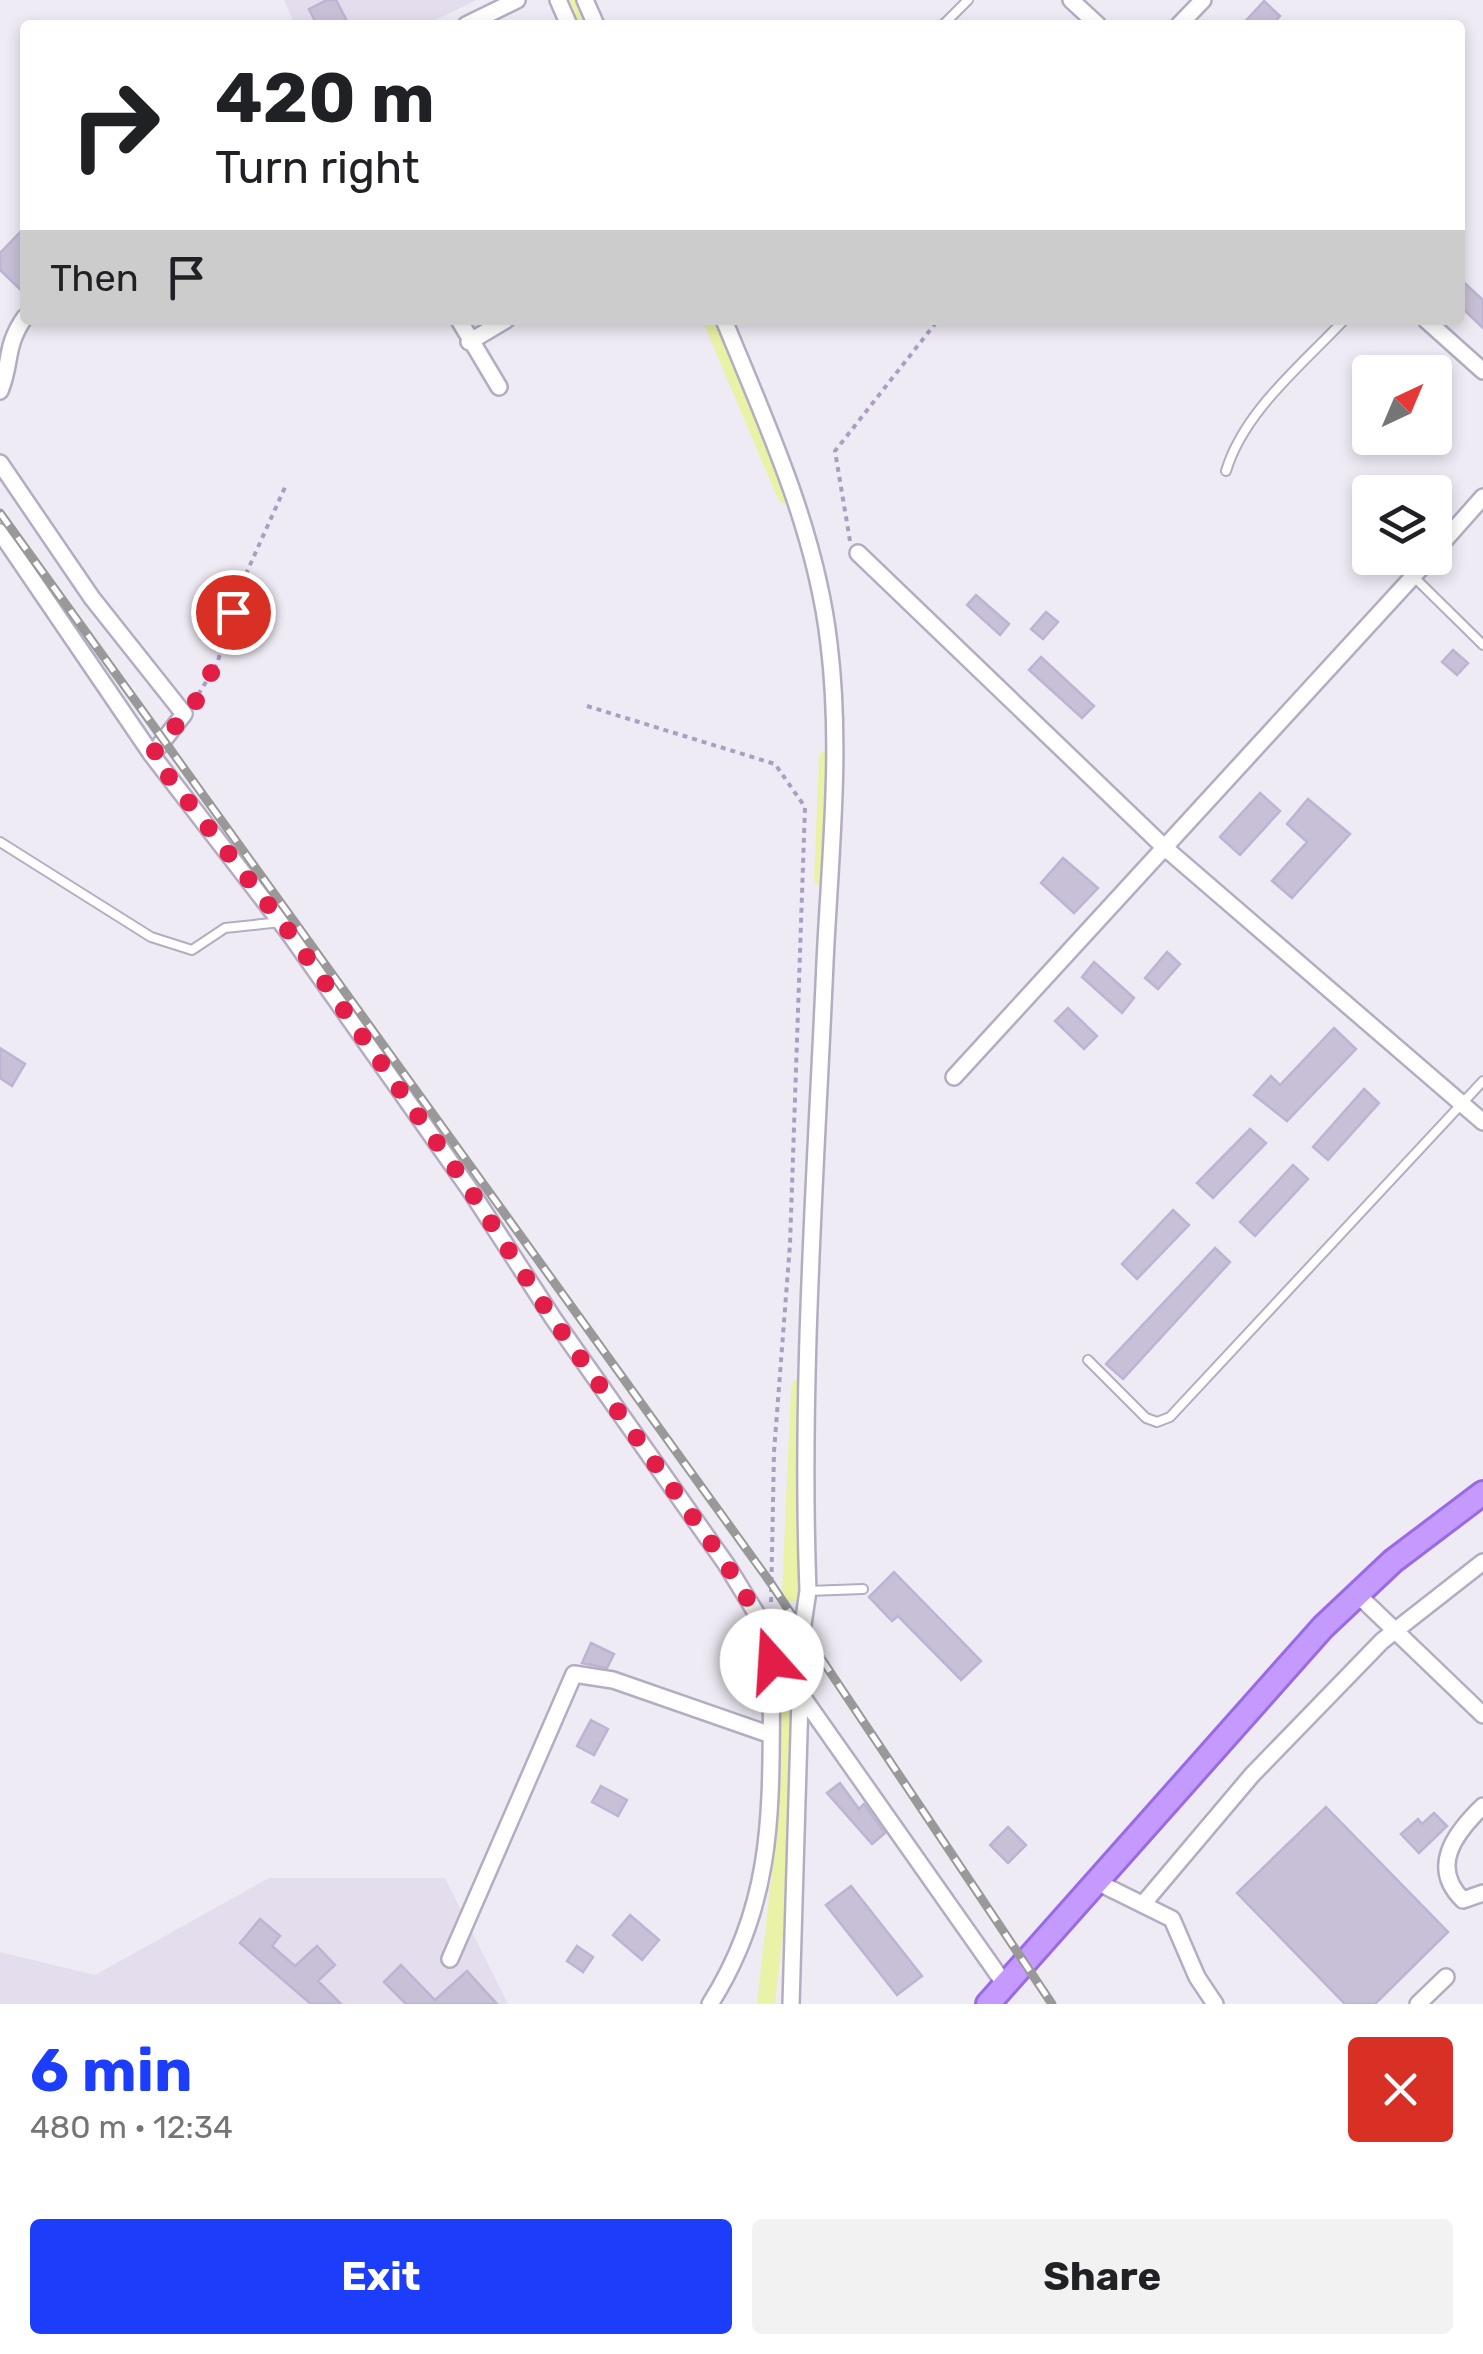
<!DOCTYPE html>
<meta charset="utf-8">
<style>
:root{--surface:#fff;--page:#f2f2f2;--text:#202124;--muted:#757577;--accent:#1c3efb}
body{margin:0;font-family:Rubik,sans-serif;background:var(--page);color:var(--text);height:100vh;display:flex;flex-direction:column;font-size:38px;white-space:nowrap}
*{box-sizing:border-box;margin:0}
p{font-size:32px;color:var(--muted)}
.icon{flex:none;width:55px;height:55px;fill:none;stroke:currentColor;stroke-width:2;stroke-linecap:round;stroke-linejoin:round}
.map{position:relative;height:2004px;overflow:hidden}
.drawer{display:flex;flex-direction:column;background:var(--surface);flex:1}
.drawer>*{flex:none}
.hud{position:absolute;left:20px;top:20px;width:1445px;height:305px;border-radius:10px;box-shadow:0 5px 15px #0003;background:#fff;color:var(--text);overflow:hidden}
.needle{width:65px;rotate:44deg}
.tools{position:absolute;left:1352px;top:355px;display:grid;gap:20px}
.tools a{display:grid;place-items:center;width:100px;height:100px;border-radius:10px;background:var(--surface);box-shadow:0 5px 15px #0003;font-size:50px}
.pin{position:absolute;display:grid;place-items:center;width:85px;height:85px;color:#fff;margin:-42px;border:5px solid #fff;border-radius:50%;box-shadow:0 2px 10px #0007}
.me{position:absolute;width:110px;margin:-55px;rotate:341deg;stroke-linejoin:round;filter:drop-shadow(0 0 8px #0008)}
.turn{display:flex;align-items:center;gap:35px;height:210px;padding:0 30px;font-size:45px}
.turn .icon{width:130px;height:130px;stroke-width:2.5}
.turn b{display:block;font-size:70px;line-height:85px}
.then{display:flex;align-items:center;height:95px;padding:0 30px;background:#0003;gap:20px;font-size:38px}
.round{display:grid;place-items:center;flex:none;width:105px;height:105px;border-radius:10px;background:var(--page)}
.head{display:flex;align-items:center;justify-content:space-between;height:170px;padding:0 30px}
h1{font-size:60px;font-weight:700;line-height:75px;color:var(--accent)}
.cta{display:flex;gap:20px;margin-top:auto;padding:20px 30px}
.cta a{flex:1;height:115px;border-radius:10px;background:var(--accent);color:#fff;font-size:40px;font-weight:700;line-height:115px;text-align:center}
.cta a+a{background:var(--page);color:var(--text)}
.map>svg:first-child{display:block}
.residential{fill:#e3dded}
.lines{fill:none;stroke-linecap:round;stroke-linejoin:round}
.canal{stroke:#eaf2a8;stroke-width:18}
.building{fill:#c7c0d7;stroke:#bdb3d2;stroke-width:2.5}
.lane-casing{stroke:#b4adc1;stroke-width:12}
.street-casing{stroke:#b4adc1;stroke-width:20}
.primary-casing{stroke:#9a69e5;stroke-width:28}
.path{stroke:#ab9ec3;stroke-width:4;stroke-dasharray:5 5;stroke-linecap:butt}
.lane{stroke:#fff;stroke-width:8}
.street{stroke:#fff;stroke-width:15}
.primary{stroke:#c49aff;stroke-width:22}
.rail-casing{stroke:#999;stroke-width:9}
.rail{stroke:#fff;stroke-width:5;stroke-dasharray:15;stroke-linecap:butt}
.route{stroke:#e11d48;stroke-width:18;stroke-dasharray:0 32.4}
</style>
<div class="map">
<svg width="1483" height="2004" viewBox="0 0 1483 2004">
<rect width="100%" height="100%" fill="#efebf5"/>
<path class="residential" d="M 284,0 L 477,0 L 425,25 L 295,25 Z
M 269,1878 L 445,1878 L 508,2004 L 0,2004 L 0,1952 L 95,1975 Z"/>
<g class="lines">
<path class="canal" d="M 574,0 L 585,25
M 712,320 L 786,495
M 823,878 L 828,759
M 791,1593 L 800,1388
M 766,2004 L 782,1863 L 783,1694"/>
</g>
<path class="building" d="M 327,0 L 336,0 L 349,25 L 317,25 L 309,9 Z
M 1264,1 L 1280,16 L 1272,25 L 1242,25 Z
M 25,227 L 25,294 L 0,270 L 0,253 Z
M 1460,279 L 1483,300 L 1483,328 L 1460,306 Z
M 976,595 L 1009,624 L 1000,635 L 967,605 Z
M 1046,612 L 1058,622 L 1043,639 L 1031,629 Z
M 1453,650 L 1468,663 L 1457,675 L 1442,662 Z
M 1041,657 L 1094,706 L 1082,718 L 1029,670 Z
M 1260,793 L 1280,811 L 1240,855 L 1220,837 Z
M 1308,799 L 1350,834 L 1292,898 L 1272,881 L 1307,842 L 1287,824 Z
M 1063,858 L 1098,888 L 1074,913 L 1041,883 Z
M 1167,952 L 1180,964 L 1158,989 L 1145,978 Z
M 1094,962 L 1134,998 L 1122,1013 L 1082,977 Z
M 1068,1008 L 1097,1036 L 1084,1049 L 1055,1021 Z
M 1334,1028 L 1356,1049 L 1287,1121 L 1254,1095 L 1271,1076 L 1280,1085 Z
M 0,1048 L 25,1064 L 12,1086 L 0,1078 Z
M 1364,1089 L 1379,1103 L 1328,1160 L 1313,1147 Z
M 1250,1129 L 1266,1143 L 1213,1198 L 1197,1183 Z
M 1293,1165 L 1308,1179 L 1255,1236 L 1240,1222 Z
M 1173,1210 L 1189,1225 L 1137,1279 L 1122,1264 Z
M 1215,1248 L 1230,1262 L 1123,1379 L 1106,1364 Z
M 894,1572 L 981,1661 L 961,1680 L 898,1616 L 892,1621 L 869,1597 Z
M 591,1643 L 614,1654 L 607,1668 L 582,1663 Z
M 591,1720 L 608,1729 L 594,1755 L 577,1746 Z
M 840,1783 L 859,1809 L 864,1804 L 885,1833 L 872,1844 L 827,1793 Z
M 601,1786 L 627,1800 L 618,1816 L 592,1802 Z
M 1326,1807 L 1448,1932 L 1375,2004 L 1345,2004 L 1237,1893 Z
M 1434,1813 L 1447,1826 L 1419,1853 L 1401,1834 L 1418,1819 L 1422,1824 Z
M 1008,1827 L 1026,1845 L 1008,1863 L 990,1845 Z
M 851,1886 L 922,1976 L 897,1995 L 826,1905 Z
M 630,1915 L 659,1940 L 642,1960 L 613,1935 Z
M 260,1919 L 280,1936 L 272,1946 L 295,1966 L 317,1946 L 335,1965 L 318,1981 L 341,2004 L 311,2004 L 240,1943 Z
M 577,1946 L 593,1957 L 583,1972 L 567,1961 Z
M 401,1965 L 435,2000 L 467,1971 L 497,2004 L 406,2004 L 384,1982 Z"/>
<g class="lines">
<g class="lane-casing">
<path id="lane" d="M 943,25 L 968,0
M 1226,471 C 1244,411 1302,365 1344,320
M 1413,576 L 1483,645
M 0,842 L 151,937 L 192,950 L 225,928 L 281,922
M 1088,1360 L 1146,1418 L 1157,1422 L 1170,1417 L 1483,1081
M 808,1591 L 863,1589"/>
</g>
<g class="street-casing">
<path id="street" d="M 558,0 L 569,25
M 585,0 L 596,25
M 1071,0 L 1098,25
M 466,25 L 517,0
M 1179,25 L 1203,0
M 459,320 L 499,387
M 724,320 C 767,425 816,530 829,644 C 842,748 830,857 825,962 C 816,1171 800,1382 808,1591 L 802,1631 L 791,2004
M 1426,320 L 1483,371
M 469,342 L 506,320
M 0,391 C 12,362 4,347 25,317
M 0,463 L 92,598 L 184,714 L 152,755
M 0,532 L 152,755 L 289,933 L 470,1190 L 553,1318 L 726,1564 L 772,1639 L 772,1661 L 802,1696 L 1006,1986
M 1435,551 L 1483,497
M 858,553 L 1164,847 L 1483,1122
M 954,1077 L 1430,558
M 1357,1594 L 1483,1715
M 1483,1806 C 1455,1833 1429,1867 1463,1900 L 1483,1893
M 1095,1881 L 1172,1919 L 1197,1977 L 1215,2004
M 1143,1904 L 1252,1775 L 1382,1641 L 1483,1562
M 450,1959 L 574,1674 L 613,1680 L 771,1735
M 710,2004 C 782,1891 769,1787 772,1661
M 1418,2004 L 1446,1977"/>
</g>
<g class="primary-casing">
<path id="primary" d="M 988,2004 L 1323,1627 L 1393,1561 L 1483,1493"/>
</g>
<path class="path" d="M 850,541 L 835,451 L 938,320
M 193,703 L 217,664 L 241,585 L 286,485
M 587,706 L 775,764 L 805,807 L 790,1244 L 774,1452 L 771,1604"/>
<use href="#lane" class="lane"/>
<use href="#street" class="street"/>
<use href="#primary" class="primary"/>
<g class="rail-casing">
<path id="rail" d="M 0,513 L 770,1582 L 1052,2004"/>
</g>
<use href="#rail" class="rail"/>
</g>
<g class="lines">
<path class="route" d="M 233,612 L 205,690 L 152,755 L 290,933 L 470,1190 L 552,1318 L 726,1564 L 772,1639 L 772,1661"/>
</g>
</svg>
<div class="tools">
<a><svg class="needle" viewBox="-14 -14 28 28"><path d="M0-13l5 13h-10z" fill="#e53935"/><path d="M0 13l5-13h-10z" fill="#757577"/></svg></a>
<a><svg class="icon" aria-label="layers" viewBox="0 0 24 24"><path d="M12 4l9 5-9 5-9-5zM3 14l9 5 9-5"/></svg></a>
</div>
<div class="pin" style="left:233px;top:612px;background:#d93025"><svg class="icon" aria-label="arrive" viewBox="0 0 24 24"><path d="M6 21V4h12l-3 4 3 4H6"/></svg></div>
<svg class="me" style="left:772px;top:1661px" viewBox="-20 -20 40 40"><circle r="19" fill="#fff"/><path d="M0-13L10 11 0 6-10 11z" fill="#e11d48"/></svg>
<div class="hud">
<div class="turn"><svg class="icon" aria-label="right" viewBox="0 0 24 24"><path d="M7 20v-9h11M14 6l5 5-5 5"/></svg><div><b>420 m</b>Turn right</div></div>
<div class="then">Then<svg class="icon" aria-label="arrive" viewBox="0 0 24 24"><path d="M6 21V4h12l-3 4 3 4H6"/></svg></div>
</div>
</div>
<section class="drawer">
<div class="head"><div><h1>6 min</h1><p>480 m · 12:34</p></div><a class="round" style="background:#d93025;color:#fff"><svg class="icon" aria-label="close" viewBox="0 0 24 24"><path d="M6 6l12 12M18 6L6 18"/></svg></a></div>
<div class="cta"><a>Exit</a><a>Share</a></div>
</section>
